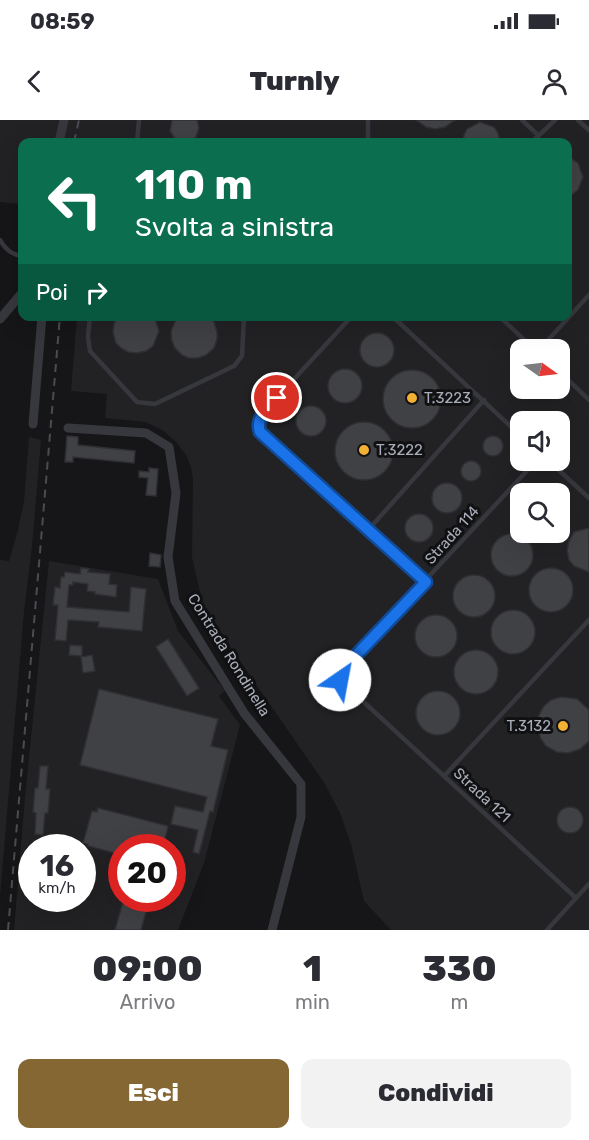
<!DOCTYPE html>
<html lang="it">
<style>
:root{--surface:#fff;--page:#f2f2f3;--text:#2b2b33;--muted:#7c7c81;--accent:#856733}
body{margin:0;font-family:Rubik,sans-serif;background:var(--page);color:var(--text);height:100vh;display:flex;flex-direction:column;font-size:22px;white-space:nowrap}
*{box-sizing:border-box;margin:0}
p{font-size:20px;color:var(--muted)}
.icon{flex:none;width:33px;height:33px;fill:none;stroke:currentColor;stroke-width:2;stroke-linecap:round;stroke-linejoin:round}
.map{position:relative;height:810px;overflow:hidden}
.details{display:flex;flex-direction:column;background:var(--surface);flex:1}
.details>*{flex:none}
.banner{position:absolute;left:18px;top:18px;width:554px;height:183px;border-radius:12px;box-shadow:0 6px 24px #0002;background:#0b6e4f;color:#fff;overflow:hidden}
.needle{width:39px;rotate:104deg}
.controls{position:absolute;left:510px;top:219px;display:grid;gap:12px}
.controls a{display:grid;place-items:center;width:60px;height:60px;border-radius:12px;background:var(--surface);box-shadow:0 6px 24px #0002;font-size:30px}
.speed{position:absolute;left:18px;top:714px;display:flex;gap:12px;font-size:30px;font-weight:700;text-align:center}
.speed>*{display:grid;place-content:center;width:78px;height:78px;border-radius:50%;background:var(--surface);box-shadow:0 6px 24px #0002;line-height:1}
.speed small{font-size:15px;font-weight:400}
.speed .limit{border:9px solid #d22;background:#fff;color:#111}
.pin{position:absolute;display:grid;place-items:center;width:51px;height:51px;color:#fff;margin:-26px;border:3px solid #fff;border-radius:50%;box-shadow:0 2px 6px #0007}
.me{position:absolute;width:66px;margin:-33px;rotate:33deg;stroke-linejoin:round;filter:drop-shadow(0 0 4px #0008)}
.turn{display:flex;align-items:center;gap:21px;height:126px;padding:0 18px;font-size:27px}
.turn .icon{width:78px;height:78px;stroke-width:2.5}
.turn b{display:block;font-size:42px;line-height:51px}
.then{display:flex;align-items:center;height:57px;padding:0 18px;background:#0003;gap:12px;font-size:22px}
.eta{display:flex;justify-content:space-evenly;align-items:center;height:102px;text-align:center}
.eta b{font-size:36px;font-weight:800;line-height:42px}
.primary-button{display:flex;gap:12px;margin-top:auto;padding:12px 18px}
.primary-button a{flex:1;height:69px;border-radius:12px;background:var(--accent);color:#fff;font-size:24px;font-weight:800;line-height:69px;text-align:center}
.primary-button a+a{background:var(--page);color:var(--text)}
.status{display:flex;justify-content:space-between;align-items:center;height:42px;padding:0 30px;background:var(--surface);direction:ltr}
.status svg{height:16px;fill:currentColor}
header{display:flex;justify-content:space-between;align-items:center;height:78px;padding:0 18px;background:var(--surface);font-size:27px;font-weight:800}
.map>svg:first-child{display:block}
.built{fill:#222225;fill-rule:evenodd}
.building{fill:#404145;stroke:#303034;stroke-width:1.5}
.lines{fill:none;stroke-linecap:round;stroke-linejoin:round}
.service{stroke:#37383d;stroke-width:4.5}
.minor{stroke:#37383d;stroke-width:9}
.rail{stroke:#4a4c52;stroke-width:2;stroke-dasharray:8 6;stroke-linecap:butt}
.route-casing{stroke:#114b97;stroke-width:15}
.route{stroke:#1a73e8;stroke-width:10}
.poi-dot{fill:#f2b134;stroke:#111113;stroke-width:2}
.labels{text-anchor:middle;stroke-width:6;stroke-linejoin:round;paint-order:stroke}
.poi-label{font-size:15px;fill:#a8adb8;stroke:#111113;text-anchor:start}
.street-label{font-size:15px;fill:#a8adb8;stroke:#111113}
</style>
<div class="status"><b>08:59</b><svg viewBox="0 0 49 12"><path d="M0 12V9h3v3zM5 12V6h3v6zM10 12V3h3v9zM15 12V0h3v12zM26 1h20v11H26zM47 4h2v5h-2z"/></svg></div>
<header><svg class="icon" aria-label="back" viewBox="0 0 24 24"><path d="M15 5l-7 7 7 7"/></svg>Turnly<svg class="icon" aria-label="person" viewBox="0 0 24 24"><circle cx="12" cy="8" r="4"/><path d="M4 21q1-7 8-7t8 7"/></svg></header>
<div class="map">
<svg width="589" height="810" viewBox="0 0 589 810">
<rect width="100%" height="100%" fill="#161618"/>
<path class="built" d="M 0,0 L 589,0 L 589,810 L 391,810 L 364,781 L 351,724 L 340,693 L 325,664 L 209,496 L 202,481 L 192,437 L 193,360 L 191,347 L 186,335 L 176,322 L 164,311 L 146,302 L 105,298 L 107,274 L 71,271 L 77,197 L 567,196 L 567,22 L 22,22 L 22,84 L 0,82 ZM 520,230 L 560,230 L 560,268 L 520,268 ZM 520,302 L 560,302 L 560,340 L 520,340 ZM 520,374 L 560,374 L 560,412 L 520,412 Z
M 29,317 L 41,320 L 32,426 L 24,492 L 0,777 L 0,440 L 9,441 L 18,410 L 24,381 Z
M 49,441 L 158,459 L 178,511 L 225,571 L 219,576 L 240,605 L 204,743 L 178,810 L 14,810 L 25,677 ZM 32,728 L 82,728 L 82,778 L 32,778 ZM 122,728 L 172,728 L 172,778 L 122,778 Z"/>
<path class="building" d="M 172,0 L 197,0 L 199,8 L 196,17 L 188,22 L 180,22 L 176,20 L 170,11 Z
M 416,0 L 455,0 L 445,7 L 435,9 L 426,7 Z
M 480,2 L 494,7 L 498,13 L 500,22 L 463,22 L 464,15 L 467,9 Z
M 567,36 L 578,43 L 583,57 L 578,70 L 567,78 Z
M 117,196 L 154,196 L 159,211 L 153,226 L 146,231 L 137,233 L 128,232 L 121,228 L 116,223 L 113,212 L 114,204 Z
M 180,196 L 208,196 L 214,202 L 217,212 L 217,219 L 214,228 L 206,235 L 198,238 L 189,238 L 182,235 L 175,228 L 172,221 L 171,211 L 175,202 Z
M360 230a17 17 0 1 1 34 0a17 17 0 1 1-34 0Z
M328 266a17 17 0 1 1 34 0a17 17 0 1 1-34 0Z
M383 279a29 29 0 1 1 58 0a29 29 0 1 1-58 0Z
M296 301a15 15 0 1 1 30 0a15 15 0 1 1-30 0Z
M335 331a29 29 0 1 1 58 0a29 29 0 1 1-58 0Z
M483 326a10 10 0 1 1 20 0a10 10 0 1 1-20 0Z
M 67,316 L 78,317 L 78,325 L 135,331 L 134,343 L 73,337 L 73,342 L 65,342 Z
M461 351a10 10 0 1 1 20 0a10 10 0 1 1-20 0Z
M 149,348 L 158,349 L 156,376 L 146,375 L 148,358 L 139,357 L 139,351 L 149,352 Z
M432 378a15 15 0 1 1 30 0a15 15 0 1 1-30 0Z
M 560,372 L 569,392 L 565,407 L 560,411 Z
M405 408a14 14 0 1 1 28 0a14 14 0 1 1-28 0Z
M 589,408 L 589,452 L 574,446 L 569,440 L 567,430 L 569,421 L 574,412 Z
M491 435a21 21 0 1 1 42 0a21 21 0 1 1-42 0Z
M 150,433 L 161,435 L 160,447 L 149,446 Z
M 81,448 L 89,449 L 88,452 L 110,454 L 109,464 L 117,465 L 116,477 L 95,474 L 95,472 L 87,471 L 88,464 L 73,462 L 73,465 L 69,465 L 67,487 L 129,492 L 131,467 L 146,469 L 142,511 L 98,507 L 99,502 L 68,500 L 66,521 L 55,520 L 58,485 L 53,485 L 55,467 L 60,468 L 61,457 L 64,457 L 65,452 L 80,454 Z
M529 470a22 22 0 1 1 44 0a22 22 0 1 1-44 0Z
M453 476a21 21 0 1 1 42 0a21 21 0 1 1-42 0Z
M491 512a22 22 0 1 1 44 0a22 22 0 1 1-44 0Z
M415 516a21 21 0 1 1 42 0a21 21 0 1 1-42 0Z
M 168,519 L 199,568 L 187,576 L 156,527 Z
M 70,525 L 82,526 L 82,536 L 69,535 Z
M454 552a22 22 0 1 1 44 0a22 22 0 1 1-44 0Z
M 92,535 L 95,551 L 83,553 L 81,537 Z
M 99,569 L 218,599 L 211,626 L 228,630 L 213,692 L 210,691 L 199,734 L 193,732 L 198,710 L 171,704 L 175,686 L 203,692 L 207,677 L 80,645 Z
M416 593a22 22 0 1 1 44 0a22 22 0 1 1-44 0Z
M 561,577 L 577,579 L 589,590 L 589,621 L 580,629 L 568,633 L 557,632 L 546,626 L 541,619 L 537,607 L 538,597 L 544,586 L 551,580 Z
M 40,646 L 48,646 L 46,669 L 50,669 L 48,693 L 45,693 L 43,715 L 35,714 L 36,693 L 33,692 L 35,668 L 38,668 Z
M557 700a13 13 0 1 1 26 0a13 13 0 1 1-26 0Z
M 98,688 L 168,706 L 163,728 L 122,728 L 122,735 L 88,726 L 88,724 L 83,723 L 92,691 L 97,692 Z
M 124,778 L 150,778 L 141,810 L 115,810 Z"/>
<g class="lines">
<path class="service" d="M 368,0 L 368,22
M 522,0 L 538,15
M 578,0 L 589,10
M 137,22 L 139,0
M 532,22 L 555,0
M 0,120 C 6,130 11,134 22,136
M 90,196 L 88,217 L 90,231 L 137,282 L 155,284 L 234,246 L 242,236 L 244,196
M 352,196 L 262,294 L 258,307 L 260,312 L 426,462
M 392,196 L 520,315
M 499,196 L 535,230
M 539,230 L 589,175
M 560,252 L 589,280
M 537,340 L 342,550 L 340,560 L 576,778 L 547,810
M 548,340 L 589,378
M 369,409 L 484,280
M 444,656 L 589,500
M 576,778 L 589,764"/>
<path class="minor" d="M 59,22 L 64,0
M 0,199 L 22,173
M 33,304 L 42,196
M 68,308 L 146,313 L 169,327 L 176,373 L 168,437 L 175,481 L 244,593 L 301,664 L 301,697 L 272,810"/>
<path class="rail" d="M 74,22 L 79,0
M 8,810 L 60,196"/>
</g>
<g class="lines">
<g class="route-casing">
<path id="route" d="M 277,278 C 268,287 255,298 260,312 L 426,462 L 342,550 L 340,560"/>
</g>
<use href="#route" class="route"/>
</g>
<g class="poi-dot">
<circle cx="412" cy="278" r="6"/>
<circle cx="364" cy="330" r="6"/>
<circle cx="563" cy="606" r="6"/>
</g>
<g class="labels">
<g class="poi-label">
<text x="424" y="283">T.3223</text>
<text x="376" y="335">T.3222</text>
<text x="551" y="611" text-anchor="end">T.3132</text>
</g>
<g class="street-label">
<text transform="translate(452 415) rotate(-48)" y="5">Strada 114</text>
<text transform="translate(229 535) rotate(58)" y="5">Contrada Rondinella</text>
<text transform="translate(482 675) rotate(43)" y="5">Strada 121</text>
</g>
</g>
</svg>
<div class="controls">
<a><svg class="needle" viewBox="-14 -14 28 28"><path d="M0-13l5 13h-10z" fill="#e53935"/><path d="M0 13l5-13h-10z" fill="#7c7c81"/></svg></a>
<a><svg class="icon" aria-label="sound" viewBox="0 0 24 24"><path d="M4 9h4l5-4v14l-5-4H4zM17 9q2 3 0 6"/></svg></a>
<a><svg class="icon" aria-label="search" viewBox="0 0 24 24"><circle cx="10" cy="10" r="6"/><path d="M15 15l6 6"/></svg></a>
</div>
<div class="speed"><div>16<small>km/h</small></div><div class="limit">20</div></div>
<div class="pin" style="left:277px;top:278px;background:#d93025"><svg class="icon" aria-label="arrive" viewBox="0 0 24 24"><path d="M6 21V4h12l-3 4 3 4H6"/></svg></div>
<svg class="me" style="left:340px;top:560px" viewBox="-20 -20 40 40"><circle r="19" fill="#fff"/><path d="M0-13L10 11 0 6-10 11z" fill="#1a73e8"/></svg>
<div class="banner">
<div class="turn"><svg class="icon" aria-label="left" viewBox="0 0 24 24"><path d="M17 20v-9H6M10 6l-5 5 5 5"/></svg><div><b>110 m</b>Svolta a sinistra</div></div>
<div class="then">Poi<svg class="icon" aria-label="right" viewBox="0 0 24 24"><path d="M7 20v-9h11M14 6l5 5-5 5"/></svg></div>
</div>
</div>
<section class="details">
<div class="eta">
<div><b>09:00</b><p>Arrivo</p></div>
<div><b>1</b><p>min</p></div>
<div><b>330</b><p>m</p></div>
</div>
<div class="primary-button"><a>Esci</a><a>Condividi</a></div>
</section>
